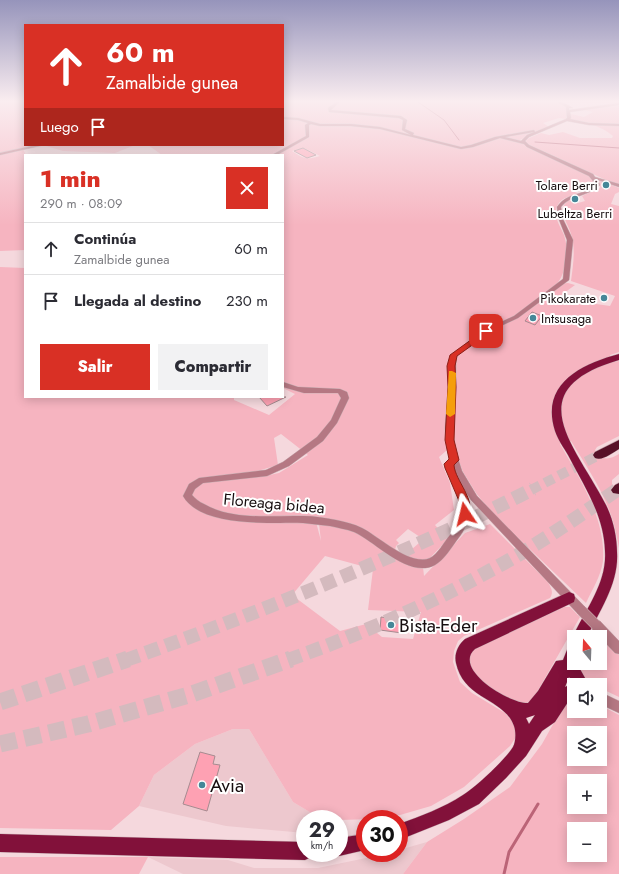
<!DOCTYPE html>
<html lang="es">
<meta charset="utf-8">
<style>
:root{--surface:#fff;--page:#f2f2f3;--text:#2b2b33;--muted:#7c7c81;--line:#e1e1e2;--accent:#d93025}
body{margin:0;font-family:Jost,sans-serif;background:var(--page);color:var(--text);height:100vh;display:flex;flex-direction:column;font-size:15px;white-space:nowrap}
*{box-sizing:border-box;margin:0}
p{font-size:13px;color:var(--muted)}
.icon{flex:none;width:22px;height:22px;fill:none;stroke:currentColor;stroke-width:2;stroke-linecap:round;stroke-linejoin:round}
.map{position:relative;flex:1;overflow:hidden}
.details{position:absolute;left:24px;top:154px;width:260px;height:244px;display:flex;flex-direction:column;background:var(--surface);border-radius:0px;box-shadow:0 2px 10px #0003}
.details>*{flex:none}
.hud{position:absolute;left:24px;top:24px;width:260px;height:122px;border-radius:0px;box-shadow:0 2px 10px #0003;background:#d93025;color:#fff;overflow:hidden}
.needle{width:26px;rotate:341deg}
.buttons{position:absolute;left:567px;top:630px;display:grid;gap:8px}
.buttons a{display:grid;place-items:center;width:40px;height:40px;border-radius:0px;background:var(--surface);box-shadow:0 2px 10px #0003;font-size:20px}
.speed{position:absolute;left:296px;top:810px;display:flex;gap:8px;font-size:20px;font-weight:700;text-align:center}
.speed>*{display:grid;place-content:center;width:52px;height:52px;border-radius:50%;background:var(--surface);box-shadow:0 2px 10px #0003;line-height:1}
.speed small{font-size:10px;font-weight:400}
.speed .limit{border:6px solid #d22;background:#fff;color:#111}
.pin{position:absolute;display:grid;place-items:center;width:34px;height:34px;color:#fff;margin:-17px;border-radius:8px;box-shadow:0 2px 6px #0006}
.me{position:absolute;width:44px;margin:-22px;rotate:350deg;stroke-linejoin:round;filter:drop-shadow(0 0 3px #0008)}
.turn{display:flex;align-items:center;gap:14px;height:84px;padding:0 16px;font-size:18px}
.turn .icon{width:52px;height:52px;stroke-width:2.5}
.turn b{display:block;font-size:28px;line-height:34px}
.then{display:flex;align-items:center;height:38px;padding:0 16px;background:#0003;gap:8px;font-size:15px}
.round{display:grid;place-items:center;flex:none;width:42px;height:42px;border-radius:0px;background:var(--page)}
.headline{display:flex;align-items:center;justify-content:space-between;height:68px;padding:0 16px}
h1{font-size:24px;font-weight:800;line-height:30px;color:var(--accent)}
.action{display:flex;gap:8px;margin-top:auto;padding:8px 16px}
.action a{flex:1;height:46px;border-radius:0px;background:var(--accent);color:#fff;font-size:16px;font-weight:800;line-height:46px;text-align:center}
.action a+a{background:var(--page);color:var(--text)}
ul{padding:0;list-style:none}
li{display:flex;align-items:center;gap:12px;height:52px;padding:0 16px;border-top:1px solid var(--line)}
li div{flex:1}
li b{display:block;font-size:15px}
li em{font-style:normal}
.map>svg:first-child{display:block}
.built{fill:#edc8ce}
.green{fill:#f6b4c0;fill-rule:evenodd}
.lines{fill:none;stroke-linecap:round;stroke-linejoin:round}
.stream-far1{stroke:#bb6477;stroke-width:1}
.stream{stroke:#bb6477;stroke-width:3}
.building{fill:#fea1b3;stroke:#a68b90}
.highway-tunnel-far2{stroke:#d4babe;stroke-width:10;stroke-dasharray:10 5.5;stroke-linecap:butt}
.highway-tunnel-far1{stroke:#d4babe;stroke-width:14;stroke-dasharray:14 7;stroke-linecap:butt}
.highway-tunnel{stroke:#d4babe;stroke-width:17;stroke-dasharray:17 8;stroke-linecap:butt}
.minor-casing{stroke:#cdb3b8;stroke-width:1}
.major-casing{stroke:#cdb3b8;stroke-width:1}
.highway-casing{stroke:#cdb3b8;stroke-width:1}
.minor{fill:#b57883;fill-rule:evenodd}
.major{fill:#82113a;fill-rule:evenodd}
.highway{fill:#571027;fill-rule:evenodd}
.minor-bridge-casing{stroke:#cdb3b8;stroke-width:11;stroke-linecap:butt}
.minor-bridge{stroke:#b57883;stroke-width:10}
.route{fill:#d93025;stroke:#8d1f18}
.slow{fill:#f59e0b}
.poi-dot{fill:#458798;stroke:#fff;stroke-width:1.5}
.labels{text-anchor:middle;stroke-width:4;stroke-linejoin:round;paint-order:stroke}
.far-poi-label{font-size:13px;fill:#160d0f;stroke:#fff;text-anchor:end}
.street-label{font-size:16px;fill:#160d0f;stroke:#fff}
.near-poi-label{font-size:19px;fill:#160d0f;stroke:#fff;text-anchor:start}
</style>
<div class="map">
<svg width="619" height="874" viewBox="0 0 619 874">
<rect width="100%" height="100%" fill="#f5d8dd"/>
<path class="built" d="M 233,729 L 249,729 L 293,802 L 318,817 L 318,819 L 305,819 L 305,833 L 226,826 L 139,806 L 154,775 L 195,744 Z
M 427,842 L 403,874 L 183,874 L 148,857 L 228,860 L 254,868 L 318,868 L 390,853 L 399,853 L 399,850 Z"/>
<path class="green" d="M 0,102 L 25,102 L 25,145 L 39,145 L 23,149 L 26,155 L 25,250 L 0,251 Z
M 283,102 L 559,102 C 567,107 567,109 566,119 L 559,118 L 543,123 L 549,127 L 520,140 L 525,141 L 529,138 L 541,133 L 549,135 L 563,132 L 580,138 L 612,138 L 613,136 C 600,125 587,123 570,120 L 571,114 L 584,117 L 593,112 L 581,109 L 619,106 L 619,186 L 543,151 L 540,153 L 590,175 L 594,183 L 588,181 L 575,192 L 579,194 C 573,196 563,197 559,203 C 551,213 560,226 564,235 C 569,250 567,271 557,284 L 568,283 L 575,285 L 560,296 L 569,300 L 610,306 L 615,296 L 571,281 C 573,265 576,249 571,234 C 569,226 563,219 563,210 C 563,205 565,203 569,200 L 578,203 L 585,201 L 582,196 L 600,188 L 599,179 L 619,188 L 619,192 L 615,194 L 611,204 L 619,206 L 619,352 L 610,355 L 612,362 L 619,361 L 619,436 L 597,447 L 595,450 C 602,461 609,460 619,454 L 619,474 L 612,480 L 612,484 L 619,491 L 619,548 C 617,538 615,527 612,518 C 603,490 586,466 571,441 L 560,444 C 580,479 606,519 603,561 C 601,576 592,590 586,603 L 490,511 L 476,493 L 463,472 L 454,448 L 446,451 L 439,457 L 450,483 L 454,510 L 435,525 L 448,539 L 430,558 L 423,561 L 404,555 C 411,549 417,546 423,539 L 408,529 L 396,540 L 399,543 L 396,546 L 395,550 C 368,533 348,518 315,518 L 321,541 L 319,524 L 331,525 L 351,530 L 423,567 L 424,576 L 465,533 L 490,524 L 548,582 C 551,588 554,592 550,598 L 464,636 L 458,641 L 454,651 L 453,662 L 460,682 L 472,693 L 505,713 L 515,725 L 516,737 L 510,746 L 464,787 L 431,806 L 400,815 L 376,819 L 339,820 L 318,817 L 293,802 L 249,729 L 233,729 L 195,744 L 154,775 L 139,806 L 111,830 L 0,828 L 0,267 L 25,268 L 25,397 L 234,397 L 234,400 L 269,415 L 295,394 L 283,388 L 283,155 L 162,155 L 148,145 L 283,145 ZM 304,148 L 320,156 C 306,160 304,159 292,151 ZM 281,434 L 308,455 L 279,473 L 260,477 L 261,470 L 278,465 L 274,438 ZM 325,556 L 373,569 L 368,610 L 421,612 L 413,639 L 382,637 L 366,624 L 340,631 L 292,595 Z
M 43,145 L 135,145 L 115,153 L 63,151 Z
M 564,607 L 570,607 L 580,617 L 533,699 C 529,702 525,705 519,703 C 505,700 472,677 468,663 C 467,658 471,654 474,649 Z
M 594,629 L 619,655 L 619,697 L 600,688 L 600,685 C 589,685 576,675 580,663 L 600,663 L 600,637 L 591,637 Z
M 574,699 L 574,711 L 600,711 L 600,705 L 619,715 L 619,874 L 403,874 L 427,842 L 464,819 L 510,787 L 542,744 L 561,710 L 570,701 ZM 574,733 L 600,733 L 600,759 L 574,759 ZM 574,781 L 600,781 L 600,807 L 574,807 ZM 574,829 L 600,829 L 600,855 L 574,855 Z
M 0,857 L 148,857 L 139,874 L 0,874 Z"/>
<g class="lines">
<path class="stream-far1" d="M 418,102 L 444,120 L 459,140
M 535,142 L 619,148"/>
<path class="stream" d="M 504,874 L 509,852 L 538,804"/>
</g>
<path class="building" d="M 303,148 L 316,155 L 307,158 L 294,151 Z
M 532,312 L 542,316 L 535,325 L 525,321 Z
M 259,397 L 286,397 L 267,406 Z
M 381,617 L 402,620 L 402,633 L 380,630 Z
M 200,752 L 215,756 L 213,764 L 220,765 L 207,811 L 183,804 Z"/>
<g class="lines">
<path class="highway-tunnel-far2" d="M 531,490 L 599,455"/>
<path class="highway-tunnel-far1" d="M 126,660 C 264,611 401,556 533,489
M 288,660 C 358,635 426,606 491,570 C 535,547 576,518 617,490"/>
<path class="highway-tunnel" d="M 0,702 L 128,659
M 0,744 L 88,724 L 192,694 L 291,659"/>
<g class="minor-casing">
<path id="minor" d="M 336,102 L 340,102 L 331,110 L 401,116 L 407,120 L 405,129 L 414,133 L 413,135 L 461,147 L 471,145 L 495,137 L 534,130 L 535,132 L 566,119 L 567,118 L 566,107 L 557,102 L 562,102 L 573,108 L 569,108 L 569,110 L 619,103 L 619,105 L 570,112 L 571,118 L 570,119 L 589,123 L 619,124 L 619,126 L 589,125 L 567,121 L 529,137 L 525,141 L 529,145 L 593,174 L 595,177 L 619,184 L 619,187 L 598,180 L 600,185 C 589,197 571,194 561,207 L 562,217 L 573,240 L 569,280 L 518,318 L 488,332 L 457,356 L 456,363 L 456,389 L 453,428 L 455,449 L 462,471 L 477,496 L 586,608 L 587,611 L 586,614 L 582,616 L 578,614 L 471,500 L 464,489 C 472,510 471,522 457,540 C 451,548 445,559 435,565 C 409,579 376,542 354,532 C 346,529 338,528 330,526 C 321,525 312,524 303,523 C 271,522 201,528 183,496 L 189,484 L 199,478 L 266,470 L 283,462 L 317,437 L 331,420 L 341,398 L 338,393 L 304,393 L 283,387 L 283,382 L 298,387 L 340,389 L 347,392 L 349,398 L 337,423 L 323,441 L 289,466 L 267,476 L 203,483 L 195,489 L 192,495 C 195,498 199,502 204,504 C 233,521 271,515 303,516 C 314,516 325,518 336,520 C 345,522 354,524 362,528 C 378,536 411,567 430,558 C 438,554 444,542 450,535 C 453,531 457,527 459,523 C 466,504 453,484 445,468 L 445,464 L 450,459 L 447,449 L 445,428 L 448,389 L 449,363 L 451,355 L 484,330 L 514,316 L 563,279 L 567,240 L 558,217 L 557,207 C 567,192 583,196 596,185 L 589,176 L 527,147 L 524,144 L 500,138 L 473,147 L 461,149 L 380,129 L 351,126 L 320,126 L 311,124 L 309,125 L 309,137 L 277,155 L 272,155 L 306,136 L 305,125 L 308,123 L 298,120 L 283,119 L 283,117 L 298,118 L 320,124 L 351,124 L 380,127 L 411,135 L 402,130 L 403,120 L 399,118 L 329,112 L 328,108 ZM 534,132 L 527,135 L 521,141 L 505,137 Z
M 36,145 L 44,145 L 0,155 L 0,153 Z
M 596,620 L 600,621 L 619,641 L 619,654 L 615,653 L 592,629 L 591,625 L 592,621 Z
M 600,692 L 619,701 L 619,713 L 600,704 Z"/>
</g>
<g class="major-casing">
<path id="major" d="M 619,354 L 619,360 C 517,390 575,445 606,505 C 613,519 617,537 617,552 C 619,583 600,610 587,637 L 574,637 L 574,639 L 573,637 L 575,632 C 588,606 607,581 605,551 C 604,515 584,486 568,455 C 564,448 558,440 555,431 C 540,384 581,364 619,354 Z
M 569,592 L 574,594 L 575,598 L 574,602 L 475,649 C 452,669 510,704 528,703 L 538,691 L 556,661 L 563,660 L 569,645 L 574,643 L 574,663 L 579,663 L 580,669 L 589,685 L 574,685 L 574,697 L 570,699 L 555,722 L 542,731 L 526,756 L 506,778 L 479,804 L 449,820 L 399,840 L 399,824 C 421,816 443,808 463,795 C 476,787 505,760 513,747 C 516,742 516,731 514,726 C 504,698 464,700 456,663 C 454,654 458,645 465,639 ZM 569,677 L 573,683 L 565,687 ZM 535,715 L 529,724 L 526,718 Z
M 0,834 L 305,842 L 305,853 L 313,853 L 311,857 L 305,860 L 0,852 Z
M 365,834 L 365,850 L 339,856 L 333,853 L 339,853 L 339,838 Z"/>
</g>
<g class="highway-casing">
<path id="highway" d="M 619,440 L 619,449 C 612,453 603,461 595,458 L 593,455 L 595,452 Z
M 619,483 L 619,494 L 613,493 L 611,490 L 615,485 Z"/>
</g>
<use href="#minor" class="minor"/>
<use href="#major" class="major"/>
<use href="#highway" class="highway"/>
<g class="minor-bridge-casing">
<path id="minor-bridge" d="M 582,611 L 596,625"/>
</g>
<use href="#minor-bridge" class="minor-bridge"/>
</g>
<linearGradient id="sky" x2="0" y2="1"><stop stop-color="#9694bb"/><stop offset="0.45" stop-color="#faedf0"/><stop offset="1" stop-color="#faedf0" stop-opacity="0"/></linearGradient>
<rect width="619" height="225" fill="url(#sky)"/>
<path class="route" d="M 486,329 L 489,330 L 489,333 L 457,356 L 455,366 L 456,387 L 454,440 L 459,460 L 454,465 C 455,481 477,500 468,517 L 465,518 L 461,517 L 459,501 L 445,468 L 444,464 L 449,459 L 445,440 L 448,387 L 447,366 L 450,355 Z"/>
<path class="slow" d="M 449,371 L 452,371 L 456,373 L 455,414 L 450,417 L 446,414 Z"/>
<g class="poi-dot">
<circle cx="606" cy="185" r="4"/>
<circle cx="575" cy="199" r="4"/>
<circle cx="604" cy="298" r="4"/>
<circle cx="533" cy="318" r="4"/>
<circle cx="391" cy="625" r="4"/>
<circle cx="202" cy="785" r="4"/>
</g>
<g class="labels">
<g class="far-poi-label">
<text x="598" y="190">Tolare Berri</text>
<text x="575" y="218" text-anchor="middle">Lubeltza Berri</text>
<text x="596" y="303">Pikokarate</text>
<text x="541" y="323" text-anchor="start">Intsusaga</text>
</g>
<g class="street-label">
<text transform="translate(274 503) rotate(5)" y="6">Floreaga bidea</text>
</g>
<g class="near-poi-label">
<text x="399" y="632">Bista-Eder</text>
<text x="210" y="792">Avia</text>
</g>
</g>
</svg>
<div class="buttons">
<a><svg class="needle" viewBox="-14 -14 28 28"><path d="M0-13l5 13h-10z" fill="#e53935"/><path d="M0 13l5-13h-10z" fill="#7c7c81"/></svg></a>
<a><svg class="icon" aria-label="sound" viewBox="0 0 24 24"><path d="M4 9h4l5-4v14l-5-4H4zM17 9q2 3 0 6"/></svg></a>
<a><svg class="icon" aria-label="layers" viewBox="0 0 24 24"><path d="M12 4l9 5-9 5-9-5zM3 14l9 5 9-5"/></svg></a>
<a>+</a>
<a>−</a>
</div>
<div class="speed"><div>29<small>km/h</small></div><div class="limit">30</div></div>
<div class="pin" style="left:486px;top:331px;background:#d93025"><svg class="icon" aria-label="arrive" viewBox="0 0 24 24"><path d="M6 21V4h12l-3 4 3 4H6"/></svg></div>
<svg class="me" style="left:465px;top:514px" viewBox="-20 -20 40 40"><path d="M0-17L14 15 0 8-14 15z" fill="#d93025" stroke="#fff" stroke-width="4"/></svg>
<div class="hud">
<div class="turn"><svg class="icon" aria-label="ahead" viewBox="0 0 24 24"><path d="M12 20V5M6 11l6-6 6 6"/></svg><div><b>60 m</b>Zamalbide gunea</div></div>
<div class="then">Luego<svg class="icon" aria-label="arrive" viewBox="0 0 24 24"><path d="M6 21V4h12l-3 4 3 4H6"/></svg></div>
</div>
<section class="details">
<div class="headline"><div><h1>1 min</h1><p>290 m · 08:09</p></div><a class="round" style="background:#d93025;color:#fff"><svg class="icon" aria-label="close" viewBox="0 0 24 24"><path d="M6 6l12 12M18 6L6 18"/></svg></a></div>
<ul>
<li><svg class="icon" aria-label="ahead" viewBox="0 0 24 24"><path d="M12 20V5M6 11l6-6 6 6"/></svg><div><b>Continúa</b><p>Zamalbide gunea</p></div><em>60 m</em></li>
<li><svg class="icon" aria-label="arrive" viewBox="0 0 24 24"><path d="M6 21V4h12l-3 4 3 4H6"/></svg><div><b>Llegada al destino</b></div><em>230 m</em></li>
</ul>
<div class="action"><a>Salir</a><a>Compartir</a></div>
</section>
</div>
